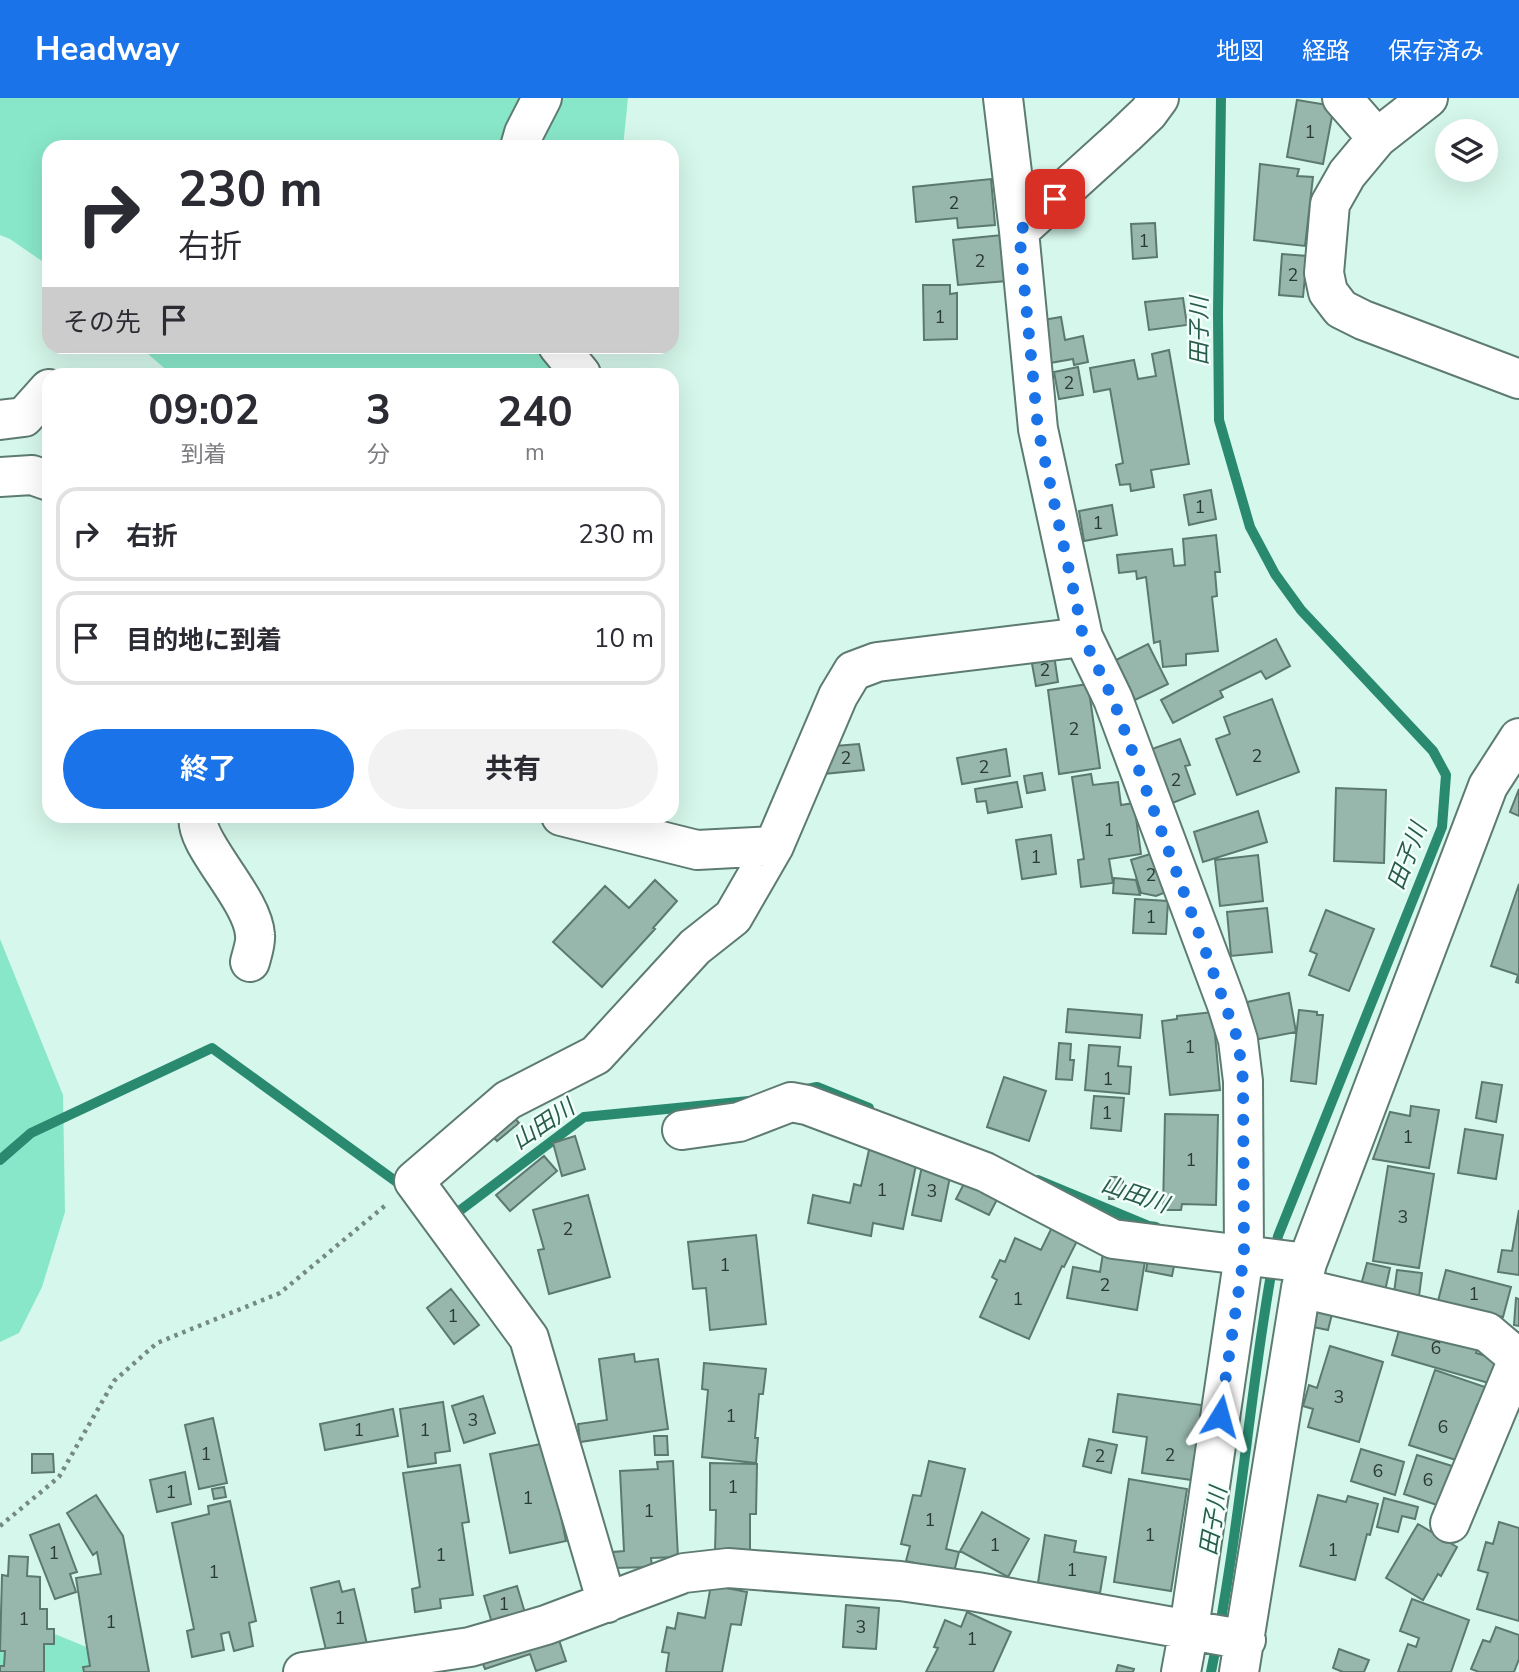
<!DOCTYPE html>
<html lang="ja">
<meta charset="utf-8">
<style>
:root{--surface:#fff;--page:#f2f2f3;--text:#2b2b33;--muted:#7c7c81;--line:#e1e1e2;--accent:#1a73e8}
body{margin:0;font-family:"Nunito Sans","Noto Sans JP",sans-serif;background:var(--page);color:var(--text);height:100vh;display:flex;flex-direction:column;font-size:26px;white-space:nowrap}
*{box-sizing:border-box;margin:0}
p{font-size:23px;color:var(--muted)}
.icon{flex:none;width:38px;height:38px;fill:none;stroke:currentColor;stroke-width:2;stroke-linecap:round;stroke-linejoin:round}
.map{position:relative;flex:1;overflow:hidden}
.side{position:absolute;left:42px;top:270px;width:637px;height:455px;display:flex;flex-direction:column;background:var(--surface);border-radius:21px;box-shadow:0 7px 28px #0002}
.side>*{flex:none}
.guide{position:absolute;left:42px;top:42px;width:637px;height:214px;border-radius:21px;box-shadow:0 7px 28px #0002;background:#fff;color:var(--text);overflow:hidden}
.tools{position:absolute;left:1435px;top:21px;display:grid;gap:14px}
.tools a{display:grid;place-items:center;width:63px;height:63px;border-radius:50%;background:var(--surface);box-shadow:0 7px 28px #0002;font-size:35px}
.pin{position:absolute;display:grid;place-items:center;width:60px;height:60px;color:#fff;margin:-30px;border-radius:14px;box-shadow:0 4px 10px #0006}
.me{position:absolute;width:77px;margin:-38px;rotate:8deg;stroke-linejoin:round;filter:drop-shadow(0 0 5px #0008)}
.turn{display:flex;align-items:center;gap:24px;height:147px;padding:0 21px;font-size:32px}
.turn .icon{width:91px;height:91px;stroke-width:2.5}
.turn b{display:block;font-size:49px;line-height:60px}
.then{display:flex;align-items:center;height:66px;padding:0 21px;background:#0003;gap:14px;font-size:26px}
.eta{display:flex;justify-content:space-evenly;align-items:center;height:119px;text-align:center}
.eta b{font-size:42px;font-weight:700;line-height:49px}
.primary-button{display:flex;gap:14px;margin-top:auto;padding:14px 21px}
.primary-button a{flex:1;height:80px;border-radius:42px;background:var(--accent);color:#fff;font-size:28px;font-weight:700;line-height:80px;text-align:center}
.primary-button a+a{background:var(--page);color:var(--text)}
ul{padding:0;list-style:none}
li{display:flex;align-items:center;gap:21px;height:94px;margin:0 14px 10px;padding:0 7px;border:4px solid var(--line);border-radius:21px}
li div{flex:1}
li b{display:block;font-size:26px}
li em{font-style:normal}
header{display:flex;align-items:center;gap:42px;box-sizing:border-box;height:98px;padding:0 35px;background:var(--accent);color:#fff}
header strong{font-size:33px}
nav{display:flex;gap:38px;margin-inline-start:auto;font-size:24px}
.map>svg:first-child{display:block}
.green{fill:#89e7c9}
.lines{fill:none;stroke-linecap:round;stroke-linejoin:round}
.stream{stroke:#298a70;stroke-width:10}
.building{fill:#98b7ac;stroke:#5c796f;stroke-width:2}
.minor-casing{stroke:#5e7b71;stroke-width:42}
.path{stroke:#748a82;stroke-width:4.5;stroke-dasharray:3.5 5;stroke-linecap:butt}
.minor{stroke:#fff;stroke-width:38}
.route{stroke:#1a73e8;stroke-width:12;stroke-dasharray:0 21.6}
.labels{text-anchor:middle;stroke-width:5;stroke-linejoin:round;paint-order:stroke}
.number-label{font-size:18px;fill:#2a3a34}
.water-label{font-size:23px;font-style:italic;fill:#275b4c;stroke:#f2fffa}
</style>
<header>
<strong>Headway</strong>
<nav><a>地図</a><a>経路</a><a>保存済み</a></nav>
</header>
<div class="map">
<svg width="1519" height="1574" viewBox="0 0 1519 1574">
<rect width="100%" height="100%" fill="#d6f7eb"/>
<path class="green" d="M 0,0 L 628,0 L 623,49 L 49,49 L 49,168 L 10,141 L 0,137 Z
M 140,249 L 582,249 L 572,276 L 171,276 Z
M 0,841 L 63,997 L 65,1114 L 42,1189 L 19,1235 L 0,1244 Z
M 50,1534 L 147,1574 L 0,1574 L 0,1538 Z"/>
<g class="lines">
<path class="stream" d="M 802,992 L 817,989 L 869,1010
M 0,1062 L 31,1035 L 212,950 L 405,1090
M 1038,1082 L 1149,1128 L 1156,1129
M 450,1120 L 584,1019 L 749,1003
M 1211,1574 C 1241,1430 1250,1282 1278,1138 L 1442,729 L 1446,677 L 1433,653 L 1301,512 L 1275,476 L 1250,429 L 1219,322 L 1218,216 L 1221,0"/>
</g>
<path class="building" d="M 1297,2 L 1334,8 L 1323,66 L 1287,59 Z
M 1260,66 L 1299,71 L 1297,78 L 1313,79 L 1305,148 L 1254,142 Z
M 991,81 L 995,127 L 958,130 L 957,120 L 916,124 L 913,89 Z
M 1155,125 L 1157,159 L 1133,161 L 1131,126 Z
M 1002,137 L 1007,183 L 958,187 L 953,142 Z
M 1282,156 L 1307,158 L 1303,199 L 1279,197 Z
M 923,187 L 950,187 L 950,196 L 957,195 L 957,241 L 924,242 Z
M 1183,200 L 1187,227 L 1149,232 L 1145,204 Z
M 1061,219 L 1065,242 L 1083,238 L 1088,264 L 1074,267 L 1073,261 L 1050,265 L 1043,222 Z
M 1169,252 L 1189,366 L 1151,372 L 1154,389 L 1131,393 L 1130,386 L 1120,387 L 1116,367 L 1123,365 L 1110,291 L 1094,294 L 1090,270 L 1134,262 L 1138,281 L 1156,278 L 1152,256 Z
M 1078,269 L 1083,297 L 1059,301 L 1054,274 Z
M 1211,392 L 1216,421 L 1189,427 L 1184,397 Z
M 1112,407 L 1117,437 L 1084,443 L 1079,413 Z
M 1216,437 L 1220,474 L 1215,474 L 1217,498 L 1212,499 L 1218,553 L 1186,556 L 1186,567 L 1163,569 L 1160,543 L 1154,545 L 1146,479 L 1137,481 L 1136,473 L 1119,475 L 1117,457 L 1172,451 L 1174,468 L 1185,467 L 1183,441 Z
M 1276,541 L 1290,568 L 1266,581 L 1261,573 L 1220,593 L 1223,599 L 1173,625 L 1161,602 Z
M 1148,546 L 1168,586 L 1135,602 L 1116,562 Z
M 1054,557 L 1058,584 L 1036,588 L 1031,560 Z
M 1088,586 L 1100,670 L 1059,676 L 1048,592 Z
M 1272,601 L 1299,674 L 1237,697 L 1216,641 L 1230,636 L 1224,619 Z
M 1180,641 L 1190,667 L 1185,668 L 1195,696 L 1170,706 L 1149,652 Z
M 859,646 L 864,672 L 823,676 L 835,648 Z
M 1006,651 L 1010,678 L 962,686 L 957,660 Z
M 1042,675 L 1045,692 L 1027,695 L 1024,678 Z
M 1091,676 L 1093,687 L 1118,684 L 1121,707 L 1134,705 L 1141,756 L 1109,761 L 1113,785 L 1081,789 L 1078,762 L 1084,761 L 1072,679 Z
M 1017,684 L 1022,709 L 988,715 L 986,703 L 977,704 L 975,691 Z
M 1336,690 L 1386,692 L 1384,765 L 1334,763 Z
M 1519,691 L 1519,718 L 1510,714 Z
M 1258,713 L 1267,744 L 1203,764 L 1194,734 Z
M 1051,737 L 1056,776 L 1022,781 L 1016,742 Z
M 1157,754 L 1171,792 L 1156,798 L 1141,795 L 1131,762 Z
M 1258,757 L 1263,803 L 1220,808 L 1215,762 Z
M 1114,780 L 1136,782 L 1140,797 L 1113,795 Z
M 655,782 L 677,803 L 653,830 L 655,831 L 602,889 L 553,844 L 605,788 L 629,810 Z
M 1519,786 L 1519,885 L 1516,884 L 1518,877 L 1491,868 Z
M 1135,801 L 1168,803 L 1166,836 L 1133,835 Z
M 1267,810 L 1272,854 L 1231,858 L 1227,814 Z
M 1326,812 L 1374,831 L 1349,893 L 1309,877 L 1317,856 L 1310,853 Z
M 1289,895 L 1296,934 L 1254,942 L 1247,904 Z
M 1068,911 L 1142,917 L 1140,940 L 1066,934 Z
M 1299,912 L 1317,914 L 1317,917 L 1323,917 L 1316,986 L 1291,983 Z
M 1213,914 L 1220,992 L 1170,997 L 1162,923 L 1177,921 L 1177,918 Z
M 1059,945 L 1071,946 L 1070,962 L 1074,962 L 1072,982 L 1056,981 Z
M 1089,947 L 1120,949 L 1118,968 L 1131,969 L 1129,996 L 1085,992 Z
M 1004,979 L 1046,993 L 1029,1043 L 987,1029 Z
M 1482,984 L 1502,987 L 1496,1024 L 1476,1020 Z
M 1094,998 L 1124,1000 L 1121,1033 L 1091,1030 Z
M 1411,1008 L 1439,1012 L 1429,1070 L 1373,1061 L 1390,1014 L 1410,1018 Z
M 508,1013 L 519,1025 L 497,1043 L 487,1032 Z
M 1165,1016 L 1218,1017 L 1216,1107 L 1182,1106 L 1181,1112 L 1163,1112 Z
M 1465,1031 L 1503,1037 L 1496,1081 L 1458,1075 Z
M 575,1038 L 585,1071 L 562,1078 L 553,1045 Z
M 871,1043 L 919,1052 L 903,1131 L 873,1125 L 871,1138 L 808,1125 L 813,1097 L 850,1105 L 854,1086 L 861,1088 Z
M 544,1058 L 557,1073 L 510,1113 L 496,1097 Z
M 923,1063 L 952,1069 L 941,1123 L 912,1117 Z
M 1388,1068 L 1434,1076 L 1419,1170 L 1373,1163 Z
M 968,1078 L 1001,1094 L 989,1117 L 956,1101 Z
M 1110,1079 L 1123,1079 L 1123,1101 L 1109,1101 Z
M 588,1097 L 610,1179 L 549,1196 L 538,1152 L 544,1151 L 533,1112 Z
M 1519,1112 L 1519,1177 L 1498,1174 L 1502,1152 L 1512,1153 Z
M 1055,1123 L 1081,1135 L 1064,1169 L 1062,1168 L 1029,1241 L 980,1219 L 997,1182 L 992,1179 L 1000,1162 L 1005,1164 L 1015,1140 L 1041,1152 Z
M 756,1137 L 766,1226 L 710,1232 L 706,1190 L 693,1191 L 688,1144 Z
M 1104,1149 L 1146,1157 L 1137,1212 L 1067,1200 L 1073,1169 L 1100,1174 Z
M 1149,1154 L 1176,1158 L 1172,1178 L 1146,1173 Z
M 1367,1165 L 1390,1170 L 1385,1193 L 1361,1187 Z
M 1397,1172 L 1422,1175 L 1419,1198 L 1394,1195 Z
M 1446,1172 L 1511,1189 L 1503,1219 L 1438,1203 Z
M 451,1191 L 479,1227 L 454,1246 L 427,1210 Z
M 1516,1200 L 1519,1201 L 1519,1228 L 1514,1227 Z
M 1320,1204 L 1334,1208 L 1328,1232 L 1313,1229 Z
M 1402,1222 L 1480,1245 L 1476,1255 L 1500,1262 L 1492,1286 L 1392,1257 Z
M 1330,1248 L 1383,1264 L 1359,1344 L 1308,1329 L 1313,1311 L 1303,1308 L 1309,1287 L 1317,1290 Z
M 634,1256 L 635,1264 L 658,1261 L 668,1331 L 580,1344 L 578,1326 L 607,1322 L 599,1261 Z
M 704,1265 L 766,1271 L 763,1296 L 759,1296 L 755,1340 L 758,1340 L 756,1365 L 702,1359 L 708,1292 L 702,1291 Z
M 1435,1272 L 1491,1291 L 1484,1310 L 1477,1307 L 1459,1363 L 1409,1347 Z
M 1118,1296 L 1202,1307 L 1192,1382 L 1142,1375 L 1147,1339 L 1113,1334 Z
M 483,1298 L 495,1335 L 464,1345 L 452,1308 Z
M 443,1304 L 450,1353 L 435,1355 L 436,1365 L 408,1369 L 400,1311 Z
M 393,1311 L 398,1338 L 325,1352 L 320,1326 Z
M 213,1320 L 227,1385 L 199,1391 L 185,1327 Z
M 654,1338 L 667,1338 L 668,1357 L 655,1357 Z
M 1089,1341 L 1117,1347 L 1111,1375 L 1083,1368 Z
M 546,1345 L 566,1443 L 510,1455 L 490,1356 Z
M 1361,1351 L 1404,1364 L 1395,1397 L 1351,1383 Z
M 32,1356 L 53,1356 L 54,1374 L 32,1375 Z
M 1417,1357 L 1452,1368 L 1440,1408 L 1404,1396 Z
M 673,1363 L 678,1459 L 651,1460 L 652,1469 L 614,1470 L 613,1454 L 624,1453 L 620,1373 L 658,1371 L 657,1364 Z
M 929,1363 L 965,1371 L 946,1451 L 959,1454 L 954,1474 L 906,1463 L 910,1448 L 901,1446 L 913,1397 L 921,1398 Z
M 710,1365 L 757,1366 L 756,1416 L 750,1416 L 750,1453 L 715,1455 L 716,1412 L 710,1412 Z
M 460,1367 L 469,1424 L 462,1425 L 473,1497 L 440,1501 L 441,1510 L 415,1514 L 412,1491 L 420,1489 L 403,1375 Z
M 185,1374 L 191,1406 L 157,1414 L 150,1382 Z
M 1129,1381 L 1187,1391 L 1171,1493 L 1114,1484 Z
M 224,1389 L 226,1399 L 214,1401 L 212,1391 Z
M 96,1397 L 123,1438 L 149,1574 L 84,1574 L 83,1569 L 90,1568 L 76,1480 L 101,1476 L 97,1454 L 93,1457 L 67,1415 Z
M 1318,1397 L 1346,1404 L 1348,1398 L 1378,1406 L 1370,1437 L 1367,1436 L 1355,1482 L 1300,1468 Z
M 1384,1400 L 1418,1409 L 1415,1421 L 1402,1418 L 1398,1434 L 1377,1429 Z
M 230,1403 L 256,1523 L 249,1525 L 253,1548 L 234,1553 L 229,1534 L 221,1536 L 224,1552 L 192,1559 L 187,1533 L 194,1531 L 172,1425 L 209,1416 L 208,1408 Z
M 982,1414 L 1029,1441 L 1008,1479 L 960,1453 Z
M 1499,1424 L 1519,1430 L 1519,1523 L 1477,1511 L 1488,1475 L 1478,1472 L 1486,1444 L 1493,1446 Z
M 59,1426 L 77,1474 L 70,1476 L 76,1494 L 55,1501 L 30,1437 Z
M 1418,1426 L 1457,1449 L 1441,1478 L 1438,1476 L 1423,1502 L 1386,1480 Z
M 1045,1437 L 1076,1443 L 1074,1454 L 1106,1459 L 1100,1495 L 1038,1485 Z
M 9,1458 L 28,1459 L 27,1478 L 40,1479 L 40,1511 L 47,1511 L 47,1531 L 54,1531 L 54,1546 L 44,1546 L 44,1574 L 0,1574 L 0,1568 L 4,1568 L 5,1553 L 0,1553 L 2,1477 L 8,1478 Z
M 339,1483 L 342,1494 L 354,1491 L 367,1546 L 327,1556 L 311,1490 Z
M 711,1487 L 747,1494 L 741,1527 L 731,1526 L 722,1574 L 666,1574 L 669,1555 L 662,1554 L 667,1529 L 675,1531 L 678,1515 L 705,1520 Z
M 517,1488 L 525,1515 L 492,1525 L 484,1498 Z
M 1412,1501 L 1469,1522 L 1451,1574 L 1398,1574 L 1408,1546 L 1416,1549 L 1419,1540 L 1400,1533 Z
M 846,1507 L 879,1510 L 876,1551 L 843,1549 Z
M 967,1514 L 1011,1534 L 993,1574 L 926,1574 L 938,1550 L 934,1549 L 945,1522 L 961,1529 Z
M 1496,1529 L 1519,1537 L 1519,1561 L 1514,1574 L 1479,1574 L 1471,1571 L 1483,1542 L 1490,1544 Z
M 558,1539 L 566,1563 L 536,1573 L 530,1556 L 485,1571 L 482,1564 Z
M 1339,1551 L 1369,1562 L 1364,1574 L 1343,1574 L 1333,1570 Z
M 1118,1567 L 1134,1571 L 1133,1574 L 1116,1574 Z"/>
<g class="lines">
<g class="minor-casing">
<path id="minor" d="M 1003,0 L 1019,133 L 1038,331 L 1083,539 L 1113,601 L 1227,907 L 1238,942 L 1243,983 L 1244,1157 L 1189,1531 L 1181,1574
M 1342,0 L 1377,40
M 1428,0 L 1377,40 L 1347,76 L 1330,106 L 1324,175 L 1328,194 L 1341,211 L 1363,222 L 1519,281
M 520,49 L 524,35 L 542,0
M 1019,133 L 1125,37 L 1148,15 L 1159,0
M 558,248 L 581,276
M 0,322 L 24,319 L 49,291
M 0,379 L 32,377 L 49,383
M 199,718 C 192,744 253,800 255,837 C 256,845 252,856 250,864
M 561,718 L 697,752 L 774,748
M 682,1032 L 739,1024 L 791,1004 L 807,1007 L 985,1074 L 1113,1141 L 1307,1165
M 1301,1190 L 1487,1234 L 1519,1261
M 1450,1425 L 1518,1261
M 607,1505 L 529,1240 L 414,1083 L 508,1002 L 596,957 L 695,849 L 733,819 L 774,748 L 838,598 L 853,573 L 877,564 L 1083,539
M 303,1574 L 470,1549 L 546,1527 L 684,1475 L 728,1470 L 900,1483 L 977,1494 L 1246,1542
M 1239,1574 L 1301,1190 L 1307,1165 L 1488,688 L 1519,640"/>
</g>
<path class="path" d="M 0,1428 L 59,1379 L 114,1283 L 157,1245 L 280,1195 L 387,1106"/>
<use href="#minor" class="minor"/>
</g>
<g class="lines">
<path class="route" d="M 1055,101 L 1019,133 L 1038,331 L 1078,513 L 1083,539 L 1113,601 L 1238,942 L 1243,982 L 1244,1157 L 1220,1318"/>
</g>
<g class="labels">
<g class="number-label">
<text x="1310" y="40">1</text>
<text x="954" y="111">2</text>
<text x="1144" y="149">1</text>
<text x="980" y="169">2</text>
<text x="1293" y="183">2</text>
<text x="940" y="225">1</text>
<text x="1069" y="291">2</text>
<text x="1200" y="415">1</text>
<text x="1098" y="431">1</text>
<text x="1045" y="578">2</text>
<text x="1074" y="637">2</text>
<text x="1257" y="664">2</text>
<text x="846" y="666">2</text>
<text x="984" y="675">2</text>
<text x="1176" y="688">2</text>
<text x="1109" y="738">1</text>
<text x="1036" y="765">1</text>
<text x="1151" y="783">2</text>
<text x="1151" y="825">1</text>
<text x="1190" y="955">1</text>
<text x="1108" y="987">1</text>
<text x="1107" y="1021">1</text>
<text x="1408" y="1045">1</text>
<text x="1191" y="1068">1</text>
<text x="882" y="1098">1</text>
<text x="932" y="1099">3</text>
<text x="1403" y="1125">3</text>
<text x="568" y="1137">2</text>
<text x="725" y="1173">1</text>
<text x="1105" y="1193">2</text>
<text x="1474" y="1202">1</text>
<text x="1018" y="1207">1</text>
<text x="453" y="1224">1</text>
<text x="1436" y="1256">6</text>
<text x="1339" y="1305">3</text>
<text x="731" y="1324">1</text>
<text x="473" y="1328">3</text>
<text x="1443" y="1335">6</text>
<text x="359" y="1338">1</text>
<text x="425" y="1338">1</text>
<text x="206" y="1362">1</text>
<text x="1170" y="1363">2</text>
<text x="1100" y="1364">2</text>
<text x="1378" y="1379">6</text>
<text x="1428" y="1388">6</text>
<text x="733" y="1395">1</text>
<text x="171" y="1400">1</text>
<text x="528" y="1406">1</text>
<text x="649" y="1419">1</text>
<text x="930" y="1428">1</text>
<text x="1150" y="1443">1</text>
<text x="995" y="1453">1</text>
<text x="1333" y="1458">1</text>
<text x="54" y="1461">1</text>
<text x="441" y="1463">1</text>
<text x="1072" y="1478">1</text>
<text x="214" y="1480">1</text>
<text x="504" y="1512">1</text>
<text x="340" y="1526">1</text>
<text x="24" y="1527">1</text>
<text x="111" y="1530">1</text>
<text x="861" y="1535">3</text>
<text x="972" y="1547">1</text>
</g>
<g class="water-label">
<text transform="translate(1199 233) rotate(-90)" y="8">田子川</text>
<text transform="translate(1407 758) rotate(-69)" y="8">田子川</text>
<text transform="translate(543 1026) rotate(-34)" y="8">山田川</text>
<text transform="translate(1135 1096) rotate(19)" y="8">山田川</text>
<text transform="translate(1213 1423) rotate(-81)" y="8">田子川</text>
</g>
</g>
</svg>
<div class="tools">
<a><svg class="icon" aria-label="layers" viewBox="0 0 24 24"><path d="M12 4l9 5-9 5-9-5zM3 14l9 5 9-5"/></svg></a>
</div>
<div class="pin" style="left:1055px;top:101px;background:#d93025"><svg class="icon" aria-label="arrive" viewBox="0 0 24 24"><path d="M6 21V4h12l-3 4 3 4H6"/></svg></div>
<svg class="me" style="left:1220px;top:1318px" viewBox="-20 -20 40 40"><path d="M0-17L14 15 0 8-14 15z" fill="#1a73e8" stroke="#fff" stroke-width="4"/></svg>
<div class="guide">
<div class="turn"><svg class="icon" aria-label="right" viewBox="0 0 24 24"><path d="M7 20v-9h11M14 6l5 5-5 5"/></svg><div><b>230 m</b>右折</div></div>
<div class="then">その先<svg class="icon" aria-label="arrive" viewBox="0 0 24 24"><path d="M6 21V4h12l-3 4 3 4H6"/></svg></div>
</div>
<section class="side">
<div class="eta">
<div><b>09:02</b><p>到着</p></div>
<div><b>3</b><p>分</p></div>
<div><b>240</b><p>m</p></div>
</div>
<ul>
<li><svg class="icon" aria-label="right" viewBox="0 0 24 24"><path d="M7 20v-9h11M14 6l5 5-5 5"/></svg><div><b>右折</b></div><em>230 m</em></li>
<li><svg class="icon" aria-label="arrive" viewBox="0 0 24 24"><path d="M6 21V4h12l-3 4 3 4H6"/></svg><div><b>目的地に到着</b></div><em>10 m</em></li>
</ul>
<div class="primary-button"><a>終了</a><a>共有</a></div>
</section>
</div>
